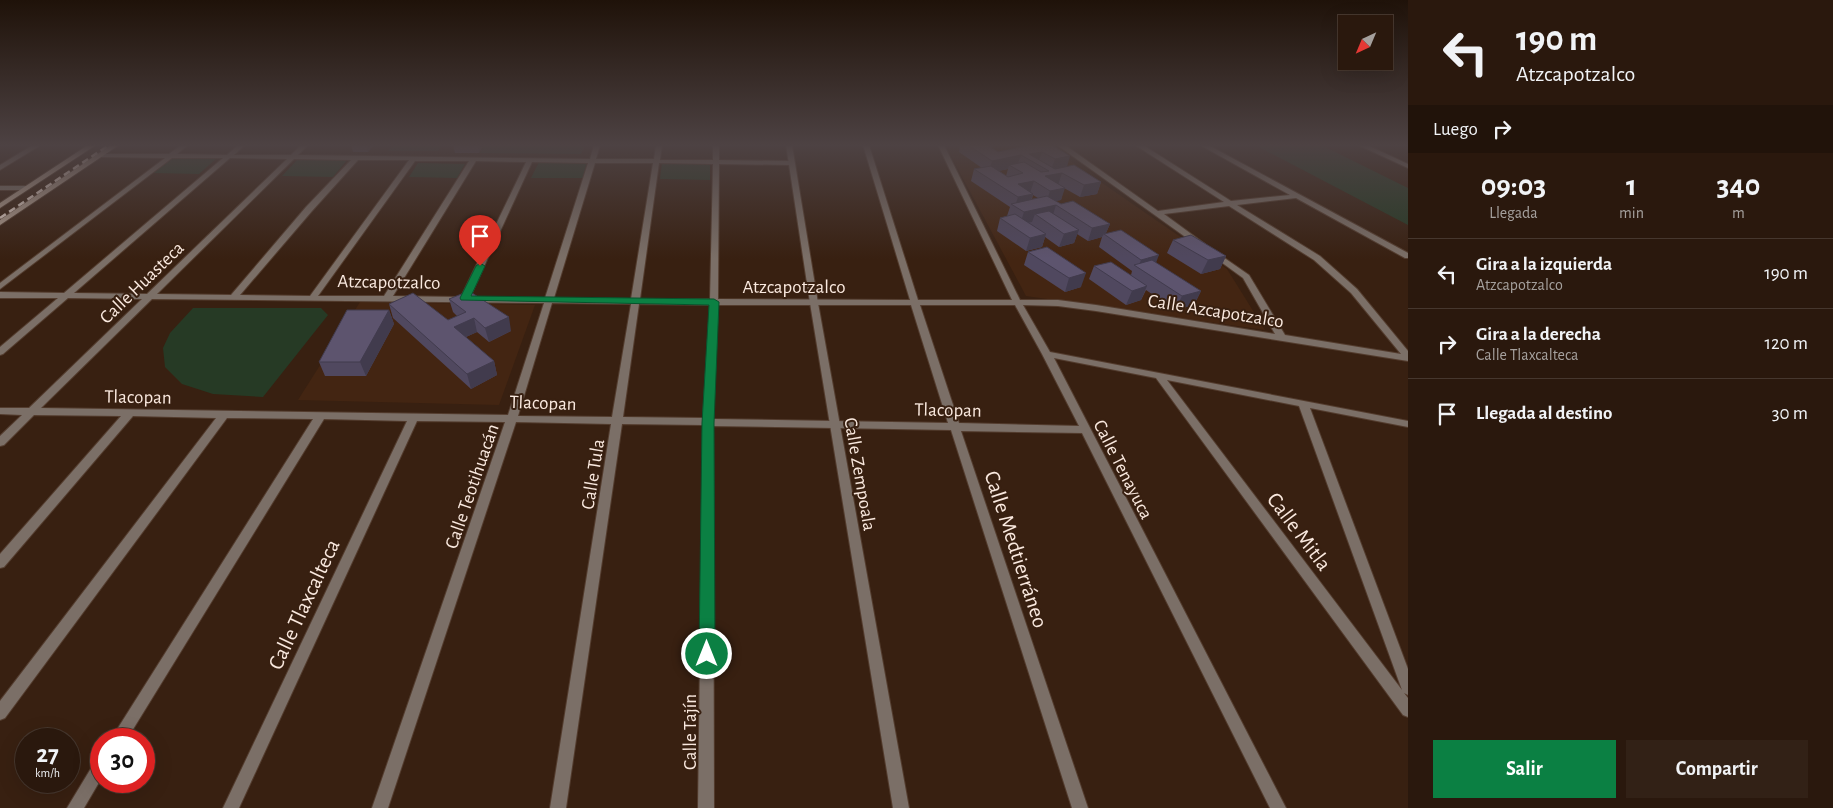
<!DOCTYPE html>
<html lang="es">
<meta charset="utf-8">
<style>
:root{--surface:#2a180d;--page:#322116;--text:#f1f3f6;--muted:#a5a09d;--line:#46372e;--accent:#0b8043}
body{margin:0;font-family:"Alegreya Sans",sans-serif;background:var(--page);color:var(--text);height:100vh;display:flex;flex-direction:column;font-size:19px;white-space:nowrap}
*{box-sizing:border-box;margin:0}
p{font-size:16px;color:var(--muted)}
.icon{flex:none;width:28px;height:28px;fill:none;stroke:currentColor;stroke-width:2;stroke-linecap:round;stroke-linejoin:round}
.map{position:relative;flex:1;overflow:hidden}
.side{display:flex;flex-direction:column;background:var(--surface);width:425px}
.side>*{flex:none}
.hud{background:#2a180d;color:var(--text);overflow:hidden}
.needle{width:32px;rotate:224deg}
.fabs{position:absolute;left:1338px;top:15px;display:grid;gap:10px}
.fabs a{display:grid;place-items:center;width:55px;height:55px;border-radius:0px;background:var(--surface);box-shadow:0 5px 20px #0002,0 0 0 1px var(--line);font-size:25px}
.speed{position:absolute;left:15px;top:728px;display:flex;gap:10px;font-size:25px;font-weight:700;text-align:center}
.speed>*{display:grid;place-content:center;width:65px;height:65px;border-radius:50%;background:var(--surface);box-shadow:0 5px 20px #0002,0 0 0 1px var(--line);line-height:1}
.speed small{font-size:12px;font-weight:400}
.speed .limit{border:8px solid #d22;background:#fff;color:#111}
.pin{position:absolute;display:grid;place-items:center;width:42px;height:42px;color:#fff;margin:-51px -21px;border-radius:50% 50% 50% 0;rotate:-45deg;box-shadow:0 0 5px #0007}
.pin .icon{rotate:45deg}
.me{position:absolute;width:55px;margin:-28px;rotate:0deg;stroke-linejoin:round;filter:drop-shadow(0 0 4px #0008)}
.turn{display:flex;align-items:center;gap:18px;height:105px;padding:0 25px;font-size:22px}
.turn .icon{width:65px;height:65px;stroke-width:2.5}
.turn b{display:block;font-size:35px;line-height:42px}
.then{display:flex;align-items:center;height:48px;padding:0 25px;background:#0003;gap:10px;font-size:19px}
.eta{display:flex;justify-content:space-evenly;align-items:center;height:85px;text-align:center}
.eta b{font-size:30px;font-weight:700;line-height:35px}
.primary-button{display:flex;gap:10px;margin-top:auto;padding:10px 25px}
.primary-button a{flex:1;height:58px;border-radius:0px;background:var(--accent);color:#fff;font-size:20px;font-weight:700;line-height:58px;text-align:center}
.primary-button a+a{background:var(--page);color:var(--text)}
ul{padding:0;list-style:none}
li{display:flex;align-items:center;gap:15px;height:70px;padding:0 25px;border-top:1px solid var(--line)}
li div{flex:1}
li b{display:block;font-size:19px}
li em{font-style:normal}
main{display:flex;flex:1;min-height:0}
.map>svg:first-child{display:block}
.built{fill:#432512}
.green{fill:#263a25}
.lines{fill:none;stroke-linecap:round;stroke-linejoin:round}
.minor-casing{stroke:#533c2e;stroke-width:2}
.tertiary-casing{stroke:#533c2e;stroke-width:2}
.secondary-casing{stroke:#533c2e;stroke-width:2}
.minor{fill:#7b6f67;fill-rule:evenodd}
.tertiary{fill:#7b6f67;fill-rule:evenodd}
.secondary{fill:#ab988a;fill-rule:evenodd}
.rail{stroke:#e0cec4;stroke-width:2.5;stroke-dasharray:7 4;stroke-linecap:butt}
.wall{fill:#50485f;fill-rule:evenodd}
.shaded-wall{fill:#413b4d}
.building{fill:#5d546e;stroke:#413b4d}
.route{fill:#0b8043;stroke:#07532c}
.labels{text-anchor:middle;stroke-width:4;stroke-linejoin:round;paint-order:stroke}
.street-label{font-size:19px;fill:#fae9df;stroke:#382011}
.near-street-label{font-size:22px;fill:#fae9df;stroke:#382011}
</style>
<main>
<div class="map">
<svg width="1408" height="808" viewBox="0 0 1408 808">
<rect width="100%" height="100%" fill="#382011"/>
<path class="built" d="M 945,145 L 1047,145 L 1227,269 L 1265,330 L 1026,296 Z
M 360,302 L 535,305 L 499,405 L 298,400 Z"/>
<path class="green" d="M 393,145 L 442,145 L 438,151 L 388,151 Z
M 484,145 L 585,145 L 581,154 L 480,153 Z
M 1255,145 L 1321,145 L 1408,188 L 1408,225 Z
M 172,158 L 217,158 L 199,174 L 153,173 Z
M 298,159 L 347,160 L 333,177 L 282,176 Z
M 539,162 L 587,162 L 583,178 L 531,178 Z
M 662,162 L 710,163 L 710,180 L 660,179 Z
M 418,163 L 465,164 L 457,178 L 409,177 Z
M 193,308 L 321,308 L 328,315 L 263,397 L 213,394 L 182,384 L 165,367 L 163,348 L 170,333 Z"/>
<g class="lines">
<g class="minor-casing">
<path id="minor" d="M 33,145 L 41,145 L 0,170 L 0,165 Z
M 181,145 L 188,145 L 177,154 L 227,155 L 238,145 L 245,145 L 234,155 L 291,155 L 301,145 L 308,145 L 298,155 L 590,159 L 594,145 L 600,145 L 596,159 L 654,159 L 656,145 L 662,145 L 660,160 L 713,160 L 713,145 L 719,145 L 719,160 L 791,161 L 794,163 L 791,165 L 719,164 L 718,299 L 910,300 L 863,145 L 869,145 L 918,300 L 1012,300 L 938,145 L 944,145 L 1020,300 L 1058,300 L 1096,305 L 1275,334 L 1243,278 L 1210,254 L 1209,252 L 1213,250 L 1249,275 L 1285,335 L 1401,354 L 1351,293 L 1314,260 L 1229,206 L 1164,214 L 1205,244 L 1201,246 L 1198,246 L 1057,145 L 1065,145 L 1158,211 L 1224,202 L 1135,145 L 1143,145 L 1231,201 L 1290,195 L 1200,145 L 1208,145 L 1408,253 L 1408,258 L 1405,258 L 1296,198 L 1237,205 L 1320,256 L 1357,289 L 1408,351 L 1408,361 L 1096,311 L 1058,306 L 1023,305 L 1050,352 L 1408,421 L 1408,427 L 1310,408 L 1408,669 L 1408,695 L 1404,693 L 1408,698 L 1408,717 L 1403,715 L 1156,378 L 1054,358 L 1286,808 L 1270,808 L 1082,433 L 961,431 L 1088,808 L 1072,808 L 951,430 L 713,426 L 714,808 L 698,808 L 703,425 L 622,424 L 566,808 L 550,808 L 611,424 L 516,422 L 388,808 L 372,808 L 505,422 L 417,421 L 239,808 L 223,808 L 407,421 L 324,419 L 127,739 L 111,739 L 313,419 L 227,418 L 5,718 L 0,720 L 0,701 L 216,418 L 133,416 L 4,567 L 0,568 L 0,554 L 121,416 L 34,415 L 4,445 L 0,446 L 0,436 L 22,415 L 0,414 L 0,408 L 29,408 L 142,299 L 68,298 L 3,354 L 0,355 L 0,347 L 58,298 L 0,298 L 0,292 L 64,293 L 223,158 L 172,158 L 0,289 L 0,283 L 165,158 L 102,157 L 100,156 L 100,154 L 169,154 ZM 230,158 L 287,159 L 147,294 L 74,293 ZM 294,159 L 351,160 L 306,207 L 231,295 L 157,294 ZM 358,160 L 409,160 L 310,296 L 240,295 L 312,211 ZM 415,161 L 469,161 L 384,296 L 318,296 ZM 476,161 L 526,162 L 461,297 L 393,296 ZM 532,162 L 588,163 L 545,298 L 470,297 ZM 595,163 L 653,163 L 631,299 L 554,298 ZM 659,163 L 713,164 L 710,299 L 640,299 ZM 152,299 L 544,303 L 508,415 L 41,408 ZM 552,303 L 631,304 L 612,417 L 518,416 ZM 639,304 L 710,305 L 703,418 L 623,417 ZM 718,305 L 911,305 L 948,423 L 713,419 ZM 920,305 L 1015,305 L 1042,354 L 1079,426 L 959,423 ZM 1167,380 L 1299,406 L 1402,690 Z
M 1358,145 L 1367,145 L 1408,164 L 1408,168 Z
M 101,757 L 101,779 L 84,808 L 67,808 L 96,760 Z"/>
</g>
<g class="tertiary-casing">
<path id="tertiary" d="M 786,145 L 792,145 L 818,303 L 909,808 L 893,808 L 810,303 Z
M 0,186 L 27,186 L 30,188 L 27,190 L 0,190 Z"/>
</g>
<g class="secondary-casing">
<path id="secondary" d="M 88,145 L 96,145 L 0,208 L 0,203 Z
M 111,145 L 119,145 L 0,225 L 0,220 Z"/>
</g>
<use href="#minor" class="minor"/>
<use href="#tertiary" class="tertiary"/>
<use href="#secondary" class="secondary"/>
<path class="rail" d="M 0,218 L 109,145"/>
</g>
<path class="wall" d="M 351,145 L 374,145 L 368,152 L 353,152 Z
M 453,145 L 483,145 L 479,153 L 455,153 Z
M 960,145 L 1001,145 L 991,147 L 998,152 L 1021,147 L 1022,145 L 1052,145 L 1067,167 L 1101,182 L 1097,194 L 1080,197 L 1064,188 L 1061,200 L 1055,201 L 1061,204 L 1110,224 L 1106,233 L 1156,263 L 1201,291 L 1194,305 L 1175,310 L 1146,290 L 1141,300 L 1126,305 L 1089,279 L 1094,266 L 1131,275 L 1132,271 L 1099,247 L 1102,237 L 1088,241 L 1077,234 L 1074,243 L 1059,247 L 1045,237 L 1042,247 L 1026,251 L 997,231 L 1000,218 L 1007,216 L 1010,207 L 971,181 L 974,169 L 982,168 L 959,152 ZM 1008,169 L 1006,176 L 998,171 ZM 1033,195 L 1038,198 L 1032,199 Z
M 1173,240 L 1226,256 L 1220,269 L 1201,274 L 1167,253 Z
M 1047,247 L 1081,287 L 1065,292 L 1024,265 L 1028,252 Z
M 449,299 L 511,331 L 489,342 L 477,332 L 466,337 L 494,361 L 497,375 L 471,389 L 393,318 L 389,304 L 448,320 L 457,316 L 453,312 Z
M 389,310 L 394,324 L 366,376 L 325,376 L 319,362 Z"/>
<path class="shaded-wall" d="M 366,145 L 374,145 L 368,152 Z
M 478,145 L 483,145 L 479,153 Z
M 987,145 L 1001,145 L 986,148 Z
M 1042,152 L 1038,163 L 1029,154 Z
M 1021,155 L 1017,166 L 1009,165 L 1008,169 L 989,173 L 992,161 Z
M 1070,156 L 1067,167 L 1051,170 L 1055,159 Z
M 1062,173 L 1058,185 L 1045,176 Z
M 1034,181 L 1030,193 L 1015,196 L 1018,184 Z
M 1101,182 L 1097,194 L 1080,197 L 1084,185 Z
M 1065,188 L 1061,200 L 1046,203 L 1050,191 Z
M 1033,194 L 1029,206 L 1015,206 L 1018,197 Z
M 1056,205 L 1052,218 L 1035,214 L 1032,222 L 1020,224 L 1024,212 Z
M 1110,224 L 1105,235 L 1104,234 L 1102,237 L 1088,241 L 1092,228 Z
M 1079,230 L 1074,243 L 1059,247 L 1064,234 Z
M 1046,234 L 1042,247 L 1026,251 L 1030,238 Z
M 1159,255 L 1154,268 L 1138,268 L 1141,260 Z
M 1226,256 L 1220,269 L 1201,274 L 1208,260 Z
M 1086,273 L 1081,287 L 1065,292 L 1069,278 Z
M 1147,286 L 1141,300 L 1126,305 L 1132,291 Z
M 1201,291 L 1194,305 L 1175,310 L 1182,296 Z
M 389,310 L 394,324 L 366,376 L 360,362 Z
M 509,317 L 511,331 L 489,342 L 485,328 Z
M 474,318 L 477,332 L 457,341 L 454,327 Z
M 494,361 L 497,375 L 471,389 L 467,374 Z"/>
<path class="building" d="M 968,145 L 987,145 L 998,152 L 1030,145 L 1052,145 L 1070,156 L 1055,159 L 1042,152 L 1029,154 L 1055,169 L 1074,165 L 1101,182 L 1084,185 L 1062,173 L 1045,176 L 1065,188 L 1050,191 L 1034,181 L 1018,184 L 1033,194 L 1018,197 L 974,169 L 991,166 L 1008,177 L 1023,173 L 1009,165 L 1024,162 L 1041,172 L 1049,171 L 1021,155 L 992,161 Z
M 1047,196 L 1061,204 L 1073,201 L 1110,224 L 1092,228 L 1056,205 L 1024,212 L 1011,204 Z
M 1049,211 L 1079,230 L 1064,234 L 1035,214 Z
M 1015,214 L 1046,234 L 1030,238 L 1000,218 Z
M 1121,230 L 1159,255 L 1141,260 L 1104,234 Z
M 1191,235 L 1226,256 L 1208,260 L 1173,240 Z
M 1047,247 L 1086,273 L 1069,278 L 1028,252 Z
M 1152,260 L 1201,291 L 1182,296 L 1134,265 Z
M 1111,262 L 1147,286 L 1132,291 L 1094,266 Z
M 469,291 L 509,317 L 485,328 L 474,318 L 454,327 L 494,361 L 467,374 L 389,304 L 413,293 L 448,320 L 466,312 L 449,299 Z
M 347,310 L 389,310 L 360,362 L 319,362 Z"/>
<linearGradient id="sky" x2="0" y2="1"><stop stop-color="#1f1209"/><stop offset="0.56" stop-color="#4d4243"/><stop offset="1" stop-color="#4d4243" stop-opacity="0"/></linearGradient>
<rect width="1408" height="259" fill="url(#sky)"/>
<path class="route" d="M 480,263 L 485,266 L 471,296 L 714,299 L 719,302 L 714,423 L 715,654 L 713,659 L 707,661 L 702,659 L 699,654 L 702,423 L 709,305 L 461,300 L 460,298 L 476,266 Z"/>
<g class="labels">
<g class="street-label">
<text transform="translate(389 281) rotate(1)" y="7">Atzcapotzalco</text>
<text transform="translate(141 282) rotate(-44)" y="7">Calle Huasteca</text>
<text x="794" y="293">Atzcapotzalco</text>
<text transform="translate(1216 310) rotate(9)" y="7">Calle Azcapotzalco</text>
<text transform="translate(138 396) rotate(1)" y="7">Tlacopan</text>
<text transform="translate(543 402) rotate(2)" y="7">Tlacopan</text>
<text transform="translate(948 409) rotate(1)" y="7">Tlacopan</text>
<text transform="translate(1124 469) rotate(63)" y="7">Calle Tenayuca</text>
<text transform="translate(592 474) rotate(-81)" y="7">Calle Tula</text>
<text transform="translate(861 474) rotate(80)" y="7">Calle Zempoala</text>
<text transform="translate(471 486) rotate(-71)" y="7">Calle Teotihuacán</text>
<text transform="translate(689 732) rotate(-90)" y="7">Calle Tajín</text>
</g>
<g class="near-street-label">
<text transform="translate(1300 531) rotate(53)" y="8">Calle Mitla</text>
<text transform="translate(1017 549) rotate(72)" y="8">Calle Medtierráneo</text>
<text transform="translate(303 604) rotate(-65)" y="8">Calle Tlaxcalteca</text>
</g>
</g>
</svg>
<div class="fabs">
<a><svg class="needle" viewBox="-14 -14 28 28"><path d="M0-13l5 13h-10z" fill="#e53935"/><path d="M0 13l5-13h-10z" fill="#a5a09d"/></svg></a>
</div>
<div class="speed"><div>27<small>km/h</small></div><div class="limit">30</div></div>
<div class="pin" style="left:480px;top:266px;background:#d93025"><svg class="icon" aria-label="arrive" viewBox="0 0 24 24"><path d="M6 21V4h12l-3 4 3 4H6"/></svg></div>
<svg class="me" style="left:707px;top:654px" viewBox="-20 -20 40 40"><circle r="17" fill="#0b8043" stroke="#fff" stroke-width="3"/><path d="M0-11L8 9 0 5-8 9z" fill="#fff"/></svg>
</div>
<section class="side">
<div class="hud">
<div class="turn"><svg class="icon" aria-label="left" viewBox="0 0 24 24"><path d="M17 20v-9H6M10 6l-5 5 5 5"/></svg><div><b>190 m</b>Atzcapotzalco</div></div>
<div class="then">Luego<svg class="icon" aria-label="right" viewBox="0 0 24 24"><path d="M7 20v-9h11M14 6l5 5-5 5"/></svg></div>
</div>
<div class="eta">
<div><b>09:03</b><p>Llegada</p></div>
<div><b>1</b><p>min</p></div>
<div><b>340</b><p>m</p></div>
</div>
<ul>
<li><svg class="icon" aria-label="left" viewBox="0 0 24 24"><path d="M17 20v-9H6M10 6l-5 5 5 5"/></svg><div><b>Gira a la izquierda</b><p>Atzcapotzalco</p></div><em>190 m</em></li>
<li><svg class="icon" aria-label="right" viewBox="0 0 24 24"><path d="M7 20v-9h11M14 6l5 5-5 5"/></svg><div><b>Gira a la derecha</b><p>Calle Tlaxcalteca</p></div><em>120 m</em></li>
<li><svg class="icon" aria-label="arrive" viewBox="0 0 24 24"><path d="M6 21V4h12l-3 4 3 4H6"/></svg><div><b>Llegada al destino</b></div><em>30 m</em></li>
</ul>
<div class="primary-button"><a>Salir</a><a>Compartir</a></div>
</section>
</main>
